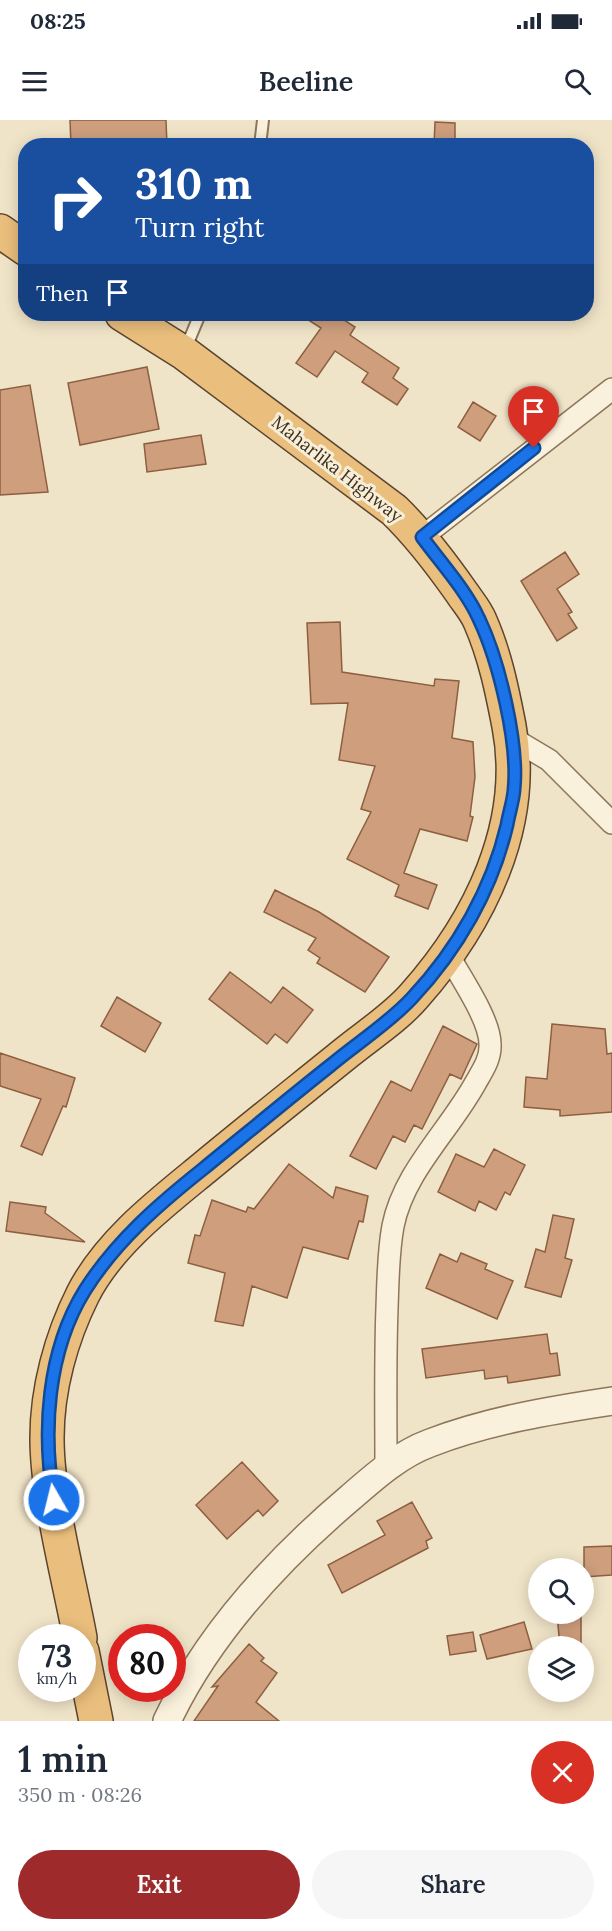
<!DOCTYPE html>
<meta charset="utf-8">
<style>
:root{--surface:#fff;--page:#f6f6f7;--text:#1f2937;--muted:#747a83;--accent:#9e2a2b}
body{margin:0;font-family:Lora,serif;background:var(--page);color:var(--text);height:100vh;display:flex;flex-direction:column;font-size:22px;white-space:nowrap}
*{box-sizing:border-box;margin:0}
p{font-size:20px;color:var(--muted)}
.icon{flex:none;width:33px;height:33px;fill:none;stroke:currentColor;stroke-width:2;stroke-linecap:round;stroke-linejoin:round}
.map{position:relative;height:1601px;overflow:hidden}
.panel{display:flex;flex-direction:column;background:var(--surface);flex:1}
.panel>*{flex:none}
.top-card{position:absolute;left:18px;top:18px;width:576px;height:183px;border-radius:24px;box-shadow:0 3px 15px #0003;background:#1a4fa0;color:#fff;overflow:hidden}
.buttons{position:absolute;left:528px;top:1438px;display:grid;gap:12px}
.buttons a{display:grid;place-items:center;width:66px;height:66px;border-radius:50%;background:var(--surface);box-shadow:0 3px 15px #0003;font-size:30px}
.speed{position:absolute;left:18px;top:1504px;display:flex;gap:12px;font-size:30px;font-weight:700;text-align:center}
.speed>*{display:grid;place-content:center;width:78px;height:78px;border-radius:50%;background:var(--surface);box-shadow:0 3px 15px #0003;line-height:1}
.speed small{font-size:15px;font-weight:400}
.speed .limit{border:9px solid #d22;background:#fff;color:#111}
.pin{position:absolute;display:grid;place-items:center;width:51px;height:51px;color:#fff;margin:-62px -26px;border-radius:50% 50% 50% 0;rotate:-45deg;box-shadow:0 0 6px #0007}
.pin .icon{rotate:45deg}
.me{position:absolute;width:66px;margin:-33px;rotate:352deg;stroke-linejoin:round;filter:drop-shadow(0 0 4px #0008)}
.turn{display:flex;align-items:center;gap:21px;height:126px;padding:0 18px;font-size:27px}
.turn .icon{width:78px;height:78px;stroke-width:2.5}
.turn b{display:block;font-size:42px;line-height:51px}
.then{display:flex;align-items:center;height:57px;padding:0 18px;background:#0003;gap:12px;font-size:22px}
.round{display:grid;place-items:center;flex:none;width:63px;height:63px;border-radius:32px;background:var(--page)}
.summary{display:flex;align-items:center;justify-content:space-between;height:102px;padding:0 18px}
h1{font-size:36px;font-weight:600;line-height:45px}
.button{display:flex;gap:12px;margin-top:auto;padding:12px 18px}
.button a{flex:1;height:69px;border-radius:36px;background:var(--accent);color:#fff;font-size:24px;font-weight:600;line-height:69px;text-align:center}
.button a+a{background:var(--page);color:var(--text)}
.status{display:flex;justify-content:space-between;align-items:center;height:42px;padding:0 30px;background:var(--surface);direction:ltr}
.status svg{height:16px;fill:currentColor}
header{display:flex;justify-content:space-between;align-items:center;height:78px;padding:0 18px;background:var(--surface);font-size:27px;font-weight:600}
.map>svg:first-child{display:block}
.building{fill:#cf9f7d;stroke:#8d5f41;stroke-width:1.5}
.lines{fill:none;stroke-linecap:round;stroke-linejoin:round}
.service-casing{stroke:#8d765c;stroke-width:14}
.minor-casing{stroke:#8d765c;stroke-width:24}
.tertiary-casing{stroke:#8d765c;stroke-width:30}
.trunk-casing{stroke:#5b4430;stroke-width:36}
.service{stroke:#faf1dc;stroke-width:10}
.minor{stroke:#faf1dc;stroke-width:21}
.tertiary{stroke:#faf1dc;stroke-width:27}
.trunk{stroke:#eabe7c;stroke-width:33}
.route-casing{stroke:#114b97;stroke-width:15}
.route{stroke:#1a73e8;stroke-width:10}
.labels{text-anchor:middle;stroke-width:6;stroke-linejoin:round;paint-order:stroke}
.street-label{font-size:18px;fill:#3d2e20;stroke:#f7eed8}
</style>
<div class="status"><b>08:25</b><svg viewBox="0 0 49 12"><path d="M0 12V9h3v3zM5 12V6h3v6zM10 12V3h3v9zM15 12V0h3v12zM26 1h20v11H26zM47 4h2v5h-2z"/></svg></div>
<header><svg class="icon" aria-label="menu" viewBox="0 0 24 24"><path d="M4 6h16M4 12h16M4 18h16"/></svg>Beeline<svg class="icon" aria-label="search" viewBox="0 0 24 24"><circle cx="10" cy="10" r="6"/><path d="M15 15l6 6"/></svg></header>
<div class="map">
<svg width="612" height="1601" viewBox="0 0 612 1601">
<rect width="100%" height="100%" fill="#f0e4c8"/>
<path class="building" d="M 70,0 L 166,0 L 167,26 L 71,26 Z
M 435,2 L 455,3 L 455,26 L 434,26 Z
M 299,194 L 335,194 L 355,207 L 350,215 L 399,248 L 393,258 L 408,269 L 397,285 L 362,262 L 368,253 L 335,231 L 317,257 L 296,243 L 321,208 Z
M 147,247 L 159,309 L 80,325 L 68,263 Z
M 30,265 L 48,372 L 0,375 L 0,270 Z
M 473,282 L 496,296 L 480,321 L 458,307 Z
M 201,315 L 206,344 L 147,352 L 144,324 Z
M 565,432 L 579,454 L 557,469 L 572,492 L 568,494 L 577,508 L 557,521 L 521,461 Z
M 340,502 L 342,552 L 434,566 L 435,559 L 459,561 L 452,618 L 473,622 L 475,657 L 470,696 L 473,697 L 467,721 L 420,709 L 404,753 L 437,765 L 428,789 L 395,776 L 399,765 L 347,739 L 371,692 L 361,689 L 375,646 L 339,640 L 348,583 L 311,584 L 307,503 Z
M 275,770 L 319,792 L 389,837 L 365,872 L 317,843 L 320,838 L 308,830 L 316,818 L 264,792 Z
M 230,852 L 271,883 L 283,867 L 313,890 L 287,923 L 275,914 L 267,924 L 209,879 Z
M 117,877 L 161,903 L 145,932 L 101,906 Z
M 552,904 L 605,909 L 607,934 L 612,933 L 612,992 L 560,996 L 560,990 L 524,987 L 526,957 L 547,959 Z
M 443,906 L 477,924 L 461,959 L 450,954 L 422,1009 L 414,1005 L 405,1022 L 393,1016 L 376,1049 L 350,1036 L 391,961 L 411,971 Z
M 0,933 L 75,958 L 66,987 L 63,986 L 42,1035 L 21,1026 L 41,979 L 0,966 Z
M 494,1029 L 525,1045 L 510,1075 L 505,1072 L 496,1090 L 479,1081 L 475,1091 L 438,1072 L 456,1034 L 484,1047 Z
M 289,1044 L 333,1078 L 336,1067 L 368,1076 L 363,1102 L 359,1101 L 348,1139 L 303,1127 L 287,1178 L 252,1166 L 243,1206 L 215,1201 L 225,1153 L 188,1143 L 195,1115 L 200,1116 L 212,1080 L 246,1092 L 248,1087 L 254,1089 Z
M 10,1082 L 46,1087 L 45,1093 L 85,1122 L 6,1111 Z
M 553,1095 L 574,1099 L 565,1138 L 572,1140 L 561,1177 L 525,1167 L 536,1129 L 545,1132 Z
M 461,1133 L 487,1144 L 485,1149 L 513,1161 L 497,1199 L 426,1168 L 440,1134 L 457,1142 Z
M 547,1214 L 550,1234 L 557,1233 L 560,1255 L 508,1263 L 507,1256 L 485,1259 L 484,1250 L 426,1258 L 422,1229 Z
M 242,1342 L 278,1381 L 263,1396 L 258,1390 L 227,1419 L 196,1385 Z
M 412,1382 L 432,1418 L 426,1421 L 428,1428 L 342,1473 L 328,1445 L 385,1415 L 377,1401 Z
M 612,1426 L 612,1455 L 584,1457 L 584,1427 Z
M 557,1494 L 581,1494 L 581,1527 L 560,1527 Z
M 524,1502 L 532,1529 L 487,1539 L 480,1515 Z
M 473,1512 L 476,1531 L 450,1535 L 447,1516 Z
M 249,1524 L 264,1538 L 261,1541 L 277,1553 L 256,1582 L 279,1601 L 194,1601 L 218,1566 L 212,1567 Z"/>
<g class="lines">
<g class="service-casing">
<path id="service" d="M 260,26 L 263,0
M 185,230 L 200,194"/>
</g>
<g class="minor-casing">
<path id="minor" d="M 422,417 L 612,269
M 512,618 L 549,640 L 612,703
M 386,1347 C 386,1294 385,1241 387,1188 C 388,1161 388,1133 393,1106 C 404,1051 450,1010 476,962 C 483,950 491,938 490,924 C 490,899 460,857 448,834"/>
</g>
<g class="tertiary-casing">
<path id="tertiary" d="M 167,1601 C 208,1514 279,1438 351,1377 C 375,1356 400,1334 430,1323 C 487,1301 551,1290 612,1281"/>
</g>
<g class="trunk-casing">
<path id="trunk" d="M 0,111 L 26,129
M 80,1518 C 69,1458 47,1378 47,1318 C 47,1269 61,1218 83,1174 C 109,1123 160,1084 204,1048 C 251,1009 299,971 346,933 C 368,915 395,898 414,876 C 479,803 528,705 509,606 C 502,570 495,535 480,501 C 476,491 468,482 462,473 C 441,443 420,415 394,390 L 184,233 L 122,194
M 82,1531 L 96,1601"/>
</g>
<use href="#service" class="service"/>
<use href="#minor" class="minor"/>
<use href="#tertiary" class="tertiary"/>
<use href="#trunk" class="trunk"/>
</g>
<g class="lines">
<g class="route-casing">
<path id="route" d="M 54,1380 C 42,1312 47,1231 85,1170 C 116,1121 159,1084 203,1049 C 246,1014 288,979 331,945 C 357,923 389,903 412,878 C 458,829 492,769 507,705 C 509,693 513,682 514,670 C 519,624 499,541 479,499 C 466,470 441,443 422,417 L 534,328"/>
</g>
<use href="#route" class="route"/>
</g>
<g class="labels">
<g class="street-label">
<text transform="translate(337 349) rotate(38)" y="6">Maharlika Highway</text>
</g>
</g>
</svg>
<div class="buttons">
<a><svg class="icon" aria-label="search" viewBox="0 0 24 24"><circle cx="10" cy="10" r="6"/><path d="M15 15l6 6"/></svg></a>
<a><svg class="icon" aria-label="layers" viewBox="0 0 24 24"><path d="M12 4l9 5-9 5-9-5zM3 14l9 5 9-5"/></svg></a>
</div>
<div class="speed"><div>73<small>km/h</small></div><div class="limit">80</div></div>
<div class="pin" style="left:534px;top:328px;background:#d93025"><svg class="icon" aria-label="arrive" viewBox="0 0 24 24"><path d="M6 21V4h12l-3 4 3 4H6"/></svg></div>
<svg class="me" style="left:54px;top:1380px" viewBox="-20 -20 40 40"><circle r="17" fill="#1a73e8" stroke="#fff" stroke-width="3"/><path d="M0-11L8 9 0 5-8 9z" fill="#fff"/></svg>
<div class="top-card">
<div class="turn"><svg class="icon" aria-label="right" viewBox="0 0 24 24"><path d="M7 20v-9h11M14 6l5 5-5 5"/></svg><div><b>310 m</b>Turn right</div></div>
<div class="then">Then<svg class="icon" aria-label="arrive" viewBox="0 0 24 24"><path d="M6 21V4h12l-3 4 3 4H6"/></svg></div>
</div>
</div>
<section class="panel">
<div class="summary"><div><h1>1 min</h1><p>350 m · 08:26</p></div><a class="round" style="background:#d93025;color:#fff"><svg class="icon" aria-label="close" viewBox="0 0 24 24"><path d="M6 6l12 12M18 6L6 18"/></svg></a></div>
<div class="button"><a>Exit</a><a>Share</a></div>
</section>
